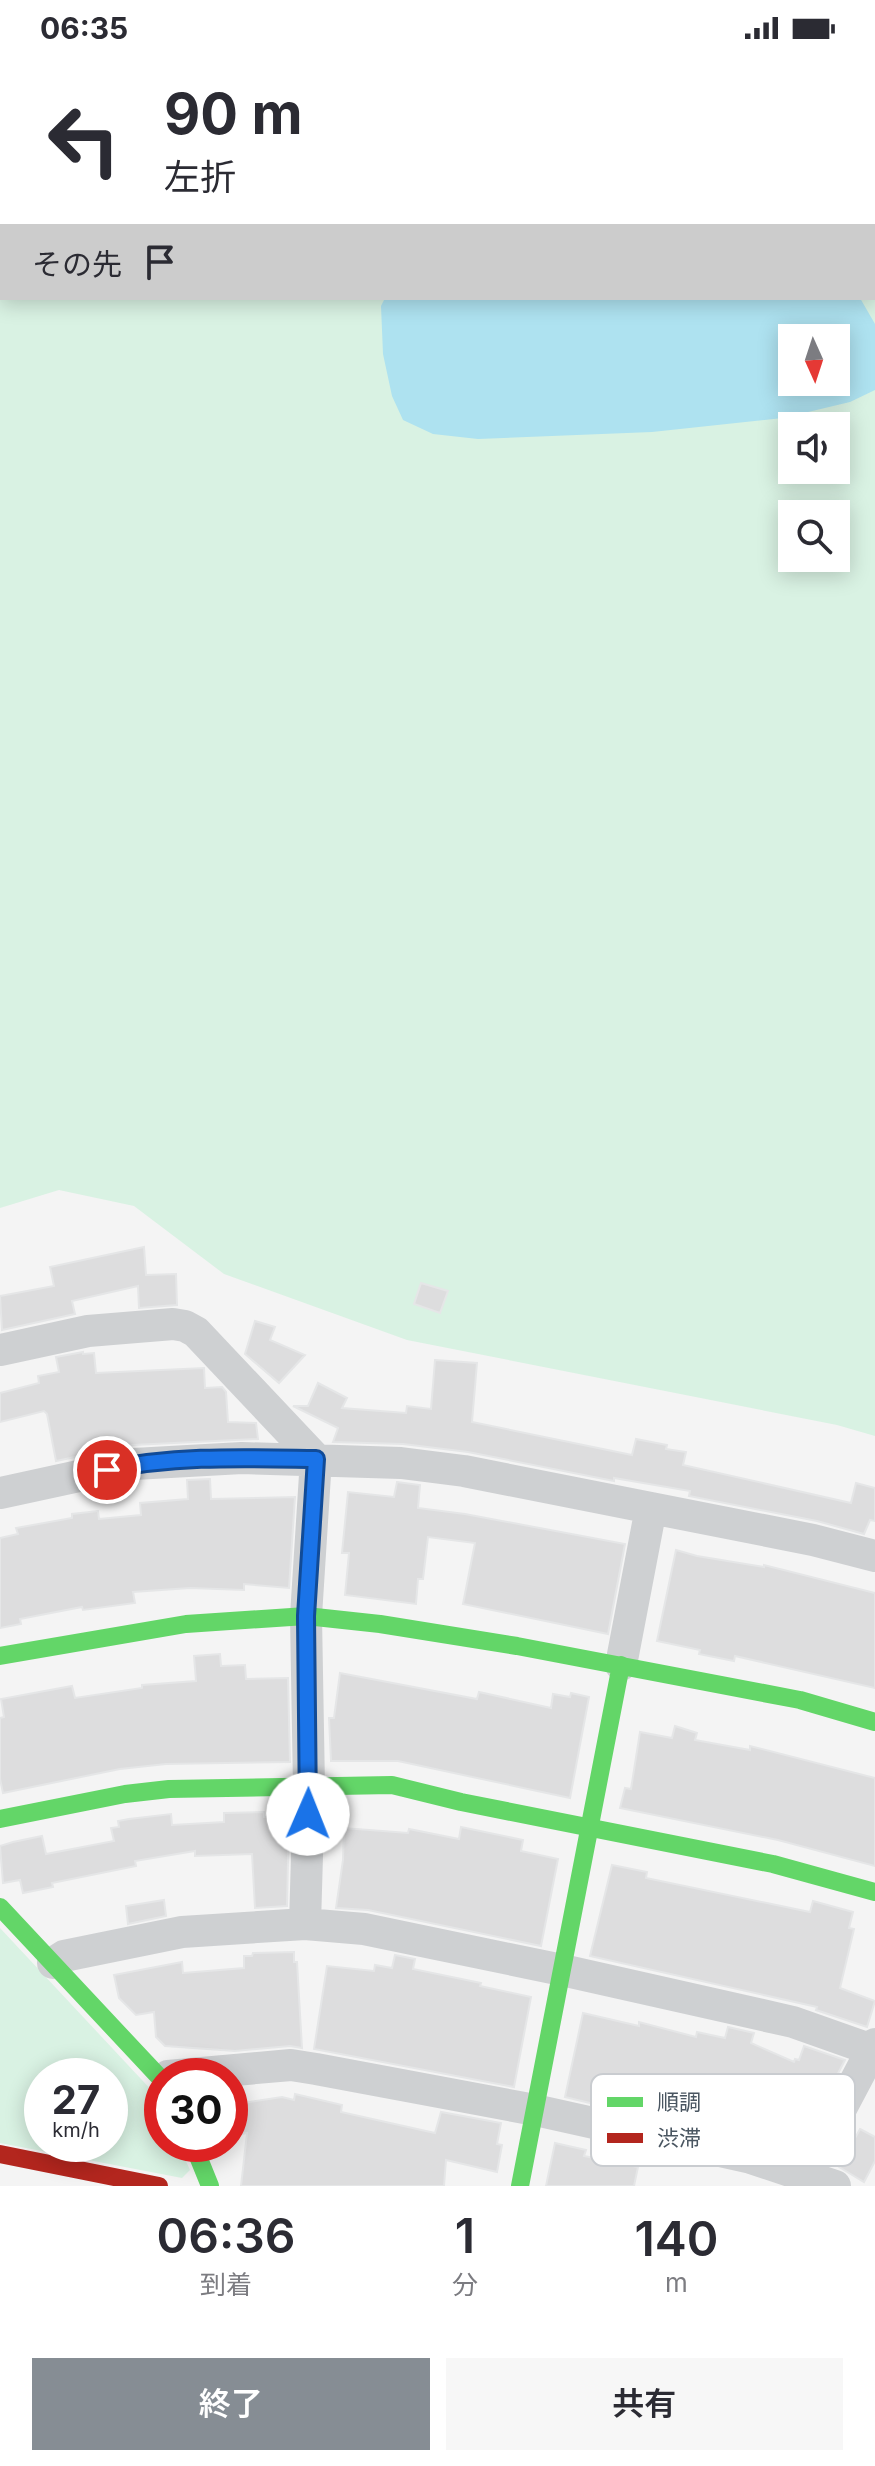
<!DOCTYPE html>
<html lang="ja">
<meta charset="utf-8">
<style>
:root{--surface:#fff;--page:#f7f7f7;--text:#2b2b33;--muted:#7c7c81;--accent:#868d94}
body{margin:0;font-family:Inter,"Noto Sans JP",sans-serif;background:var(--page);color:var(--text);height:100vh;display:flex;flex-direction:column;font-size:30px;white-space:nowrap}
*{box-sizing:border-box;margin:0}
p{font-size:26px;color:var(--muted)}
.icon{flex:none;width:44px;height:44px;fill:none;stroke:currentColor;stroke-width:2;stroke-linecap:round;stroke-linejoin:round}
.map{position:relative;height:2130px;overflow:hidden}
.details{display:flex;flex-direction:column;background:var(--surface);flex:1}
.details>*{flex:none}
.hud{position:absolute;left:0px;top:0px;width:876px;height:244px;box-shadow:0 4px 20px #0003;background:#fff;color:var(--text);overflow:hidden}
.needle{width:52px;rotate:177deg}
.controls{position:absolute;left:778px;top:268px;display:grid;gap:16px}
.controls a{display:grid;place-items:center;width:72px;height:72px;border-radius:0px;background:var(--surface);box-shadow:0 4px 20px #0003;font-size:40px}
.speed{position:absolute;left:24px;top:2002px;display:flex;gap:16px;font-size:40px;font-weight:700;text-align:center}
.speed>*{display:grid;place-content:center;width:104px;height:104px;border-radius:50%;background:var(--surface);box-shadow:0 4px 20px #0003;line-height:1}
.speed small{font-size:20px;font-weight:400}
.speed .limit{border:12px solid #d22;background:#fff;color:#111}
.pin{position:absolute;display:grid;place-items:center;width:68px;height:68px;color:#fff;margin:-34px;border:4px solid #fff;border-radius:50%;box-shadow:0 2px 8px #0007}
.me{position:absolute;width:88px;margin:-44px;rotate:1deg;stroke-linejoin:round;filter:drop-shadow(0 0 6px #0008)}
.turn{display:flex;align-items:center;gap:28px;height:168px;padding:0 32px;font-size:36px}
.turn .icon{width:104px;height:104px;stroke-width:2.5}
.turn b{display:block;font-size:56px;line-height:68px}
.then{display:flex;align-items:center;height:76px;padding:0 32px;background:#0003;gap:16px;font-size:30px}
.eta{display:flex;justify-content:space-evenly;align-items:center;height:136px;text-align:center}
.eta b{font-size:48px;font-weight:600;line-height:56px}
.cta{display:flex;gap:16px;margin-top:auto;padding:16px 32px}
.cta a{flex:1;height:92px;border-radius:0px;background:var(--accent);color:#fff;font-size:32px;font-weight:600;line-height:92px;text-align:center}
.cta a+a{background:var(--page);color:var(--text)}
.status{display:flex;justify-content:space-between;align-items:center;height:56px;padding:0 40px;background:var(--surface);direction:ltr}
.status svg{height:22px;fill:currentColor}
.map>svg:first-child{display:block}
.green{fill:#d9f2e3;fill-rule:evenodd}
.water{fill:#aee2f0;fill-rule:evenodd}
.building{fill:#ddddde;stroke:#e5e6e7;stroke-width:2}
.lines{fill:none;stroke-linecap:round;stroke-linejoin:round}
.street{stroke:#ced0d2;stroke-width:32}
.fast{stroke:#63d668;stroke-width:18}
.jam{stroke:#b3261e;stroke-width:18}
.route-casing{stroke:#114b97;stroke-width:20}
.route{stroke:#1a73e8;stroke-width:14}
.key{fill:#fff;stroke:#c9ccd0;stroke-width:2}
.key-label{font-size:22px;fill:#4a5661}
</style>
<div class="status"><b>06:35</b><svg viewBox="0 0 49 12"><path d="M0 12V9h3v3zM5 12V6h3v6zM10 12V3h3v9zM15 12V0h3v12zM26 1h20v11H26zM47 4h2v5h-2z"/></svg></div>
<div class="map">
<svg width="875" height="2130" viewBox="0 0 875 2130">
<rect width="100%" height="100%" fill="#f4f4f4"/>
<path class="green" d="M 0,0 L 875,0 L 875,1380 L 837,1369 L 407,1284 L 224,1218 L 134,1150 L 59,1134 L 0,1152 ZM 2,2 L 874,2 L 874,242 L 2,242 ZM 792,282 L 836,282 L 836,326 L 792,326 ZM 792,370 L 836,370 L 836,414 L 792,414 ZM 792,458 L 836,458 L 836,502 L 792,502 Z
M 0,1872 L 156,2039 L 162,2053 L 162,2088 L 178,2088 L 190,2114 L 182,2122 L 0,2087 ZM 42,2020 L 110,2020 L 110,2088 L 42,2088 Z"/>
<path class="water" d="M 375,0 L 630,0 L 375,2 Z
M 385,242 L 860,242 L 875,268 L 875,334 L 850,346 L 783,362 L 652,376 L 478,383 L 433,378 L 403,364 L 392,340 L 383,298 L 381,250 ZM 792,282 L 836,282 L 836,326 L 792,326 Z"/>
<path class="building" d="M 144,1191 L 146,1219 L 176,1218 L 177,1249 L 139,1252 L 138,1230 L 72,1245 L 75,1258 L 2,1274 L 0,1240 L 54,1230 L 50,1211 Z
M 421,1227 L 448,1235 L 440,1257 L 414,1248 Z
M 255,1265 L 275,1271 L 270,1284 L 305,1299 L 279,1327 L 245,1298 Z
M 83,1296 L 83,1298 L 94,1297 L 96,1317 L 204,1312 L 205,1332 L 222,1331 L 226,1336 L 228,1366 L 256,1367 L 258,1383 L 133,1389 L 56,1405 L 47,1358 L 44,1355 L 0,1366 L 0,1337 L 39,1327 L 38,1320 L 59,1316 L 56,1301 Z
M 435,1304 L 477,1307 L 472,1366 L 632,1399 L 636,1383 L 667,1389 L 666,1393 L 686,1396 L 683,1409 L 851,1447 L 856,1427 L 875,1432 L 875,1465 L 870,1464 L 864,1478 L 817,1465 L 689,1440 L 690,1435 L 614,1422 L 614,1425 L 468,1396 L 403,1388 L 333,1386 L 338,1372 L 293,1350 L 308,1350 L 318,1327 L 347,1342 L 342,1352 L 406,1357 L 407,1350 L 431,1353 Z
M 210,1423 L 211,1443 L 295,1441 L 289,1532 L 244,1528 L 244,1534 L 190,1532 L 133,1536 L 135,1547 L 83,1554 L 82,1551 L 20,1563 L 21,1568 L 0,1572 L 0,1482 L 18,1478 L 16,1472 L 72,1462 L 72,1458 L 98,1455 L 99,1463 L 141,1459 L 140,1447 L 188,1443 L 187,1424 Z
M 397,1426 L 420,1429 L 418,1452 L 465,1458 L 625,1488 L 608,1578 L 463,1548 L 475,1487 L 428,1481 L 423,1523 L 418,1523 L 416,1548 L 345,1539 L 349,1497 L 342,1497 L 348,1436 L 394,1441 Z
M 676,1494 L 697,1500 L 764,1511 L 764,1509 L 875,1537 L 875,1632 L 735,1600 L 734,1605 L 699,1598 L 700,1594 L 657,1585 Z
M 220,1598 L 221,1610 L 245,1609 L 246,1623 L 288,1622 L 290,1706 L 166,1708 L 120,1713 L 3,1737 L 0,1723 L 0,1662 L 4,1661 L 1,1643 L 72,1630 L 75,1642 L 142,1632 L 142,1629 L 196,1625 L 194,1600 Z
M 340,1617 L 477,1643 L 479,1636 L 551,1652 L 553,1638 L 570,1641 L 571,1637 L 589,1641 L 570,1742 L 398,1705 L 331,1705 L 329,1662 L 334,1662 Z
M 675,1670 L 697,1677 L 695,1684 L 750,1694 L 750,1690 L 875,1722 L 875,1810 L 778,1784 L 620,1752 L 625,1732 L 631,1733 L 640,1676 L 672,1682 Z
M 264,1756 L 264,1761 L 289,1760 L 287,1850 L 255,1852 L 252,1798 L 195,1800 L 195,1795 L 135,1805 L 136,1810 L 52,1827 L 53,1831 L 23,1837 L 20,1824 L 3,1827 L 0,1790 L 13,1786 L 42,1780 L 46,1798 L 114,1785 L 111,1772 L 119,1771 L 118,1765 L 129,1763 L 171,1758 L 172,1769 L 224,1766 L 224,1757 Z
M 461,1771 L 523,1784 L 521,1795 L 558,1803 L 541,1890 L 368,1854 L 336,1852 L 343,1804 L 344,1772 L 408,1777 L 409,1773 L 459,1783 Z
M 612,1809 L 647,1816 L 646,1822 L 810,1856 L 813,1845 L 853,1856 L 849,1872 L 854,1873 L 840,1932 L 875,1945 L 867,1971 L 816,1954 L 817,1951 L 590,1900 Z
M 164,1844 L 166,1860 L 128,1868 L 126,1850 Z
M 294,1896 L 294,1906 L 297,1906 L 302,1992 L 290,1990 L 235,1995 L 165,1990 L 156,1981 L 154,1956 L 136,1959 L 119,1942 L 114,1919 L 182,1906 L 183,1917 L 244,1912 L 244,1900 L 252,1900 L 253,1897 Z
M 395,1899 L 415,1903 L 413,1913 L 481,1927 L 480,1930 L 531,1941 L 514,2031 L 314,1993 L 327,1910 L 374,1915 L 375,1909 L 392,1912 Z
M 583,1957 L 639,1970 L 639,1966 L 696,1981 L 697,1976 L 725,1982 L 728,1971 L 754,1977 L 751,1987 L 794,2006 L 795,2003 L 799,2004 L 804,1990 L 845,2004 L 823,2046 L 816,2044 L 807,2077 L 796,2097 L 755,2083 L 634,2056 L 637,2042 L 596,2034 L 594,2048 L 565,2041 Z
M 295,2038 L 342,2049 L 341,2056 L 435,2077 L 441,2056 L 501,2067 L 497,2088 L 502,2089 L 497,2116 L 446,2104 L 444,2130 L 241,2130 L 247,2077 L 230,2080 L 230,2049 L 282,2041 L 294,2044 Z
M 860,2073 L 875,2081 L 875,2105 L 864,2126 L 839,2111 Z
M 555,2087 L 586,2094 L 584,2100 L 638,2111 L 634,2130 L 546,2130 Z"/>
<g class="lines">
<path class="street" d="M 0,1294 L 88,1275 L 173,1268 L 185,1270 L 196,1276 L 316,1403 L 306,1560 L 309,1731 L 305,1868
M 0,1437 L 134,1408 L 242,1402 L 401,1407 L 464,1415 L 813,1484 L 875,1500
M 621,1609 L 651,1452
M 53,1907 L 64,1900 L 182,1876 L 305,1868 L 364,1873 L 562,1914 L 793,1966 L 875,1995
M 168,2020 L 291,2009 L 316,2013 L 535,2054 L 751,2102 L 835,2130
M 800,2130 L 875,1988"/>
<path class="fast" d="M 0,1600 L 186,1568 L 306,1560 L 380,1568 L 517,1590 L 800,1644 L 875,1666
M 0,1763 L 125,1738 L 169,1733 L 392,1729 L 461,1746 L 773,1808 L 875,1836
M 0,1851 L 162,2024
M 193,2088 L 210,2130
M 520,2130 L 621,1609"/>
<path class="jam" d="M 0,2098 L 159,2130"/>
</g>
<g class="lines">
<g class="route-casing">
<path id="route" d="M 107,1414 C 175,1399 247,1402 316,1403 L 306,1560 L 308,1758"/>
</g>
<use href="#route" class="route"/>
</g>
<rect x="591" y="2018" width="264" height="92" rx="12" class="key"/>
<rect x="607" y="2041" width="36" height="10" fill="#63d668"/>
<rect x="607" y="2077" width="36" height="10" fill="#b3261e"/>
<g class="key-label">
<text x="657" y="2054">順調</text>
<text x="657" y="2090">渋滞</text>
</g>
</svg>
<div class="controls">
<a><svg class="needle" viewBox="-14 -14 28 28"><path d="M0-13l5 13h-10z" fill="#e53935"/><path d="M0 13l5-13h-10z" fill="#7c7c81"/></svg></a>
<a><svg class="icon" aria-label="sound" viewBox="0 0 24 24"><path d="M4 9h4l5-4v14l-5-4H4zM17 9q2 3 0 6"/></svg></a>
<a><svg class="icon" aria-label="search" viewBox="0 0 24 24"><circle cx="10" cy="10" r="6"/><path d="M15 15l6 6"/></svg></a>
</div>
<div class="speed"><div>27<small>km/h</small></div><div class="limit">30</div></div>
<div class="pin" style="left:107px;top:1414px;background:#d93025"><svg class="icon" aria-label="arrive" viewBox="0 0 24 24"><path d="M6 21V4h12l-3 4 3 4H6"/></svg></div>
<svg class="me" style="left:308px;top:1758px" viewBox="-20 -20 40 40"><circle r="19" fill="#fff"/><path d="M0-13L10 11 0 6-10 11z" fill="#1a73e8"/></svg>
<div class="hud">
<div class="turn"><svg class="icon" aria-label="left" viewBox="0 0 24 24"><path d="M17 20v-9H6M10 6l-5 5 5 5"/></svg><div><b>90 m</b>左折</div></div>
<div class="then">その先<svg class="icon" aria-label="arrive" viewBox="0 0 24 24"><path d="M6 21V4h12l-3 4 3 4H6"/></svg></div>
</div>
</div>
<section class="details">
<div class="eta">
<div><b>06:36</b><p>到着</p></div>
<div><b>1</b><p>分</p></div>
<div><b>140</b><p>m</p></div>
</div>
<div class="cta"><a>終了</a><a>共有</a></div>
</section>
